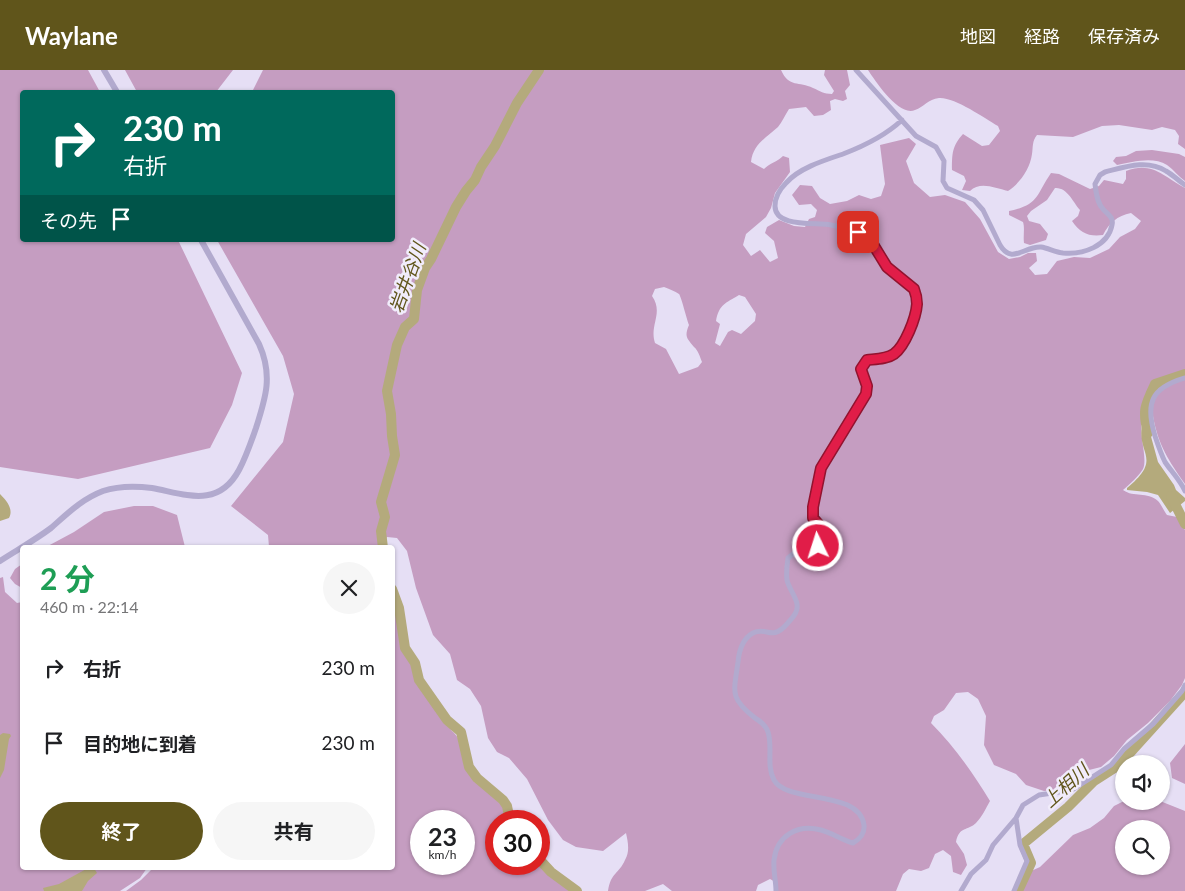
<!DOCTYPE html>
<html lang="ja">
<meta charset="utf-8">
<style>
:root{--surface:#fff;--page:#f6f6f6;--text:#202124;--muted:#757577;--accent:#60551b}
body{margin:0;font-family:Lato,"Noto Sans JP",sans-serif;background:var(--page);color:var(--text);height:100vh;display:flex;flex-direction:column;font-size:19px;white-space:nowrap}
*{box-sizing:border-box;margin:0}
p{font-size:16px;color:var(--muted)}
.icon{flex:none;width:28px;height:28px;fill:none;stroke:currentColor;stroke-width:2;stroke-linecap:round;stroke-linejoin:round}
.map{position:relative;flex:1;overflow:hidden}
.side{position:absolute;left:20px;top:475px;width:375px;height:325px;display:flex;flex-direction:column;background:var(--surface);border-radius:5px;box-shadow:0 1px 4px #0004}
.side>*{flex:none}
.top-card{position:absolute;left:20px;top:20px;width:375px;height:152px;border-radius:5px;box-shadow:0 1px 4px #0004;background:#00695c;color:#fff;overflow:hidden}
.fabs{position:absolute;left:1115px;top:685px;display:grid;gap:10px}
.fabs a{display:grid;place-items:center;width:55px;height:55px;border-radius:50%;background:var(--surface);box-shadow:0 1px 4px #0004;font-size:25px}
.speed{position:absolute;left:410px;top:740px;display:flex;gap:10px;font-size:25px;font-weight:700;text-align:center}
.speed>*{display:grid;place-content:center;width:65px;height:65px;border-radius:50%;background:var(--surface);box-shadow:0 1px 4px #0004;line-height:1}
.speed small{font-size:12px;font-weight:400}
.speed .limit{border:8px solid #d22;background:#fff;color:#111}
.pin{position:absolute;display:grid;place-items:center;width:42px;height:42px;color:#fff;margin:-21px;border-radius:10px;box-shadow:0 2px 8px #0006}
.me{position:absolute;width:55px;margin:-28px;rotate:356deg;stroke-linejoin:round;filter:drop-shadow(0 0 4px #0008)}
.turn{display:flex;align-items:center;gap:18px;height:105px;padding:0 20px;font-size:22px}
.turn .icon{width:65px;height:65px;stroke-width:2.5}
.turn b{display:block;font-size:35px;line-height:42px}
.then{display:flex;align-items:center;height:48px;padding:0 20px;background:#0003;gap:10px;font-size:19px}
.round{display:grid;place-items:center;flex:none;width:52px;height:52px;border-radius:26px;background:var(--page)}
.headline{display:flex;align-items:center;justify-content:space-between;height:85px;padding:0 20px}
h1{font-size:30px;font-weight:700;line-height:38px;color:#1e9e55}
.cta{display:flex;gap:10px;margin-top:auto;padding:10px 20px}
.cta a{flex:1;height:58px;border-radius:30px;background:var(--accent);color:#fff;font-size:20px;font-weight:700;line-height:58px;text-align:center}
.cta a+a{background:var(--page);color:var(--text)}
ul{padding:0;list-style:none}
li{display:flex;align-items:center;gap:15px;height:75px;padding:0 20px}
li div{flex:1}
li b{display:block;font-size:19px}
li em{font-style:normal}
header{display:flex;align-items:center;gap:30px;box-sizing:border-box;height:70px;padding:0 25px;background:var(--accent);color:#fff}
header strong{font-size:24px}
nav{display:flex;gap:28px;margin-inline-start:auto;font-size:18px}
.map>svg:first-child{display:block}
.green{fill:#c59dc1;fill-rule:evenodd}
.water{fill:#b4aa7c}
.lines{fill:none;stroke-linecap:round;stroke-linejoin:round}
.river{stroke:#b4aa7c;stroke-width:10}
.minor{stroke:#b2aace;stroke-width:5}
.tertiary{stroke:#b2aace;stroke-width:6}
.route-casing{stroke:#92132f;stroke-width:12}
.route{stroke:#e11d48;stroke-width:9}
.labels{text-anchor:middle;stroke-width:5;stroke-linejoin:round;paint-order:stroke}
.water-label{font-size:18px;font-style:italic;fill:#60551b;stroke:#f1ecfb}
</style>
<header>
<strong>Waylane</strong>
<nav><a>地図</a><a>経路</a><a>保存済み</a></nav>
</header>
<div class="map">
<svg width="1185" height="821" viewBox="0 0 1185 821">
<rect width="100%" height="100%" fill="#e6dff5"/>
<path class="green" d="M 0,0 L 88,0 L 100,22 L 22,22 L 22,170 L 178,170 L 242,303 L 232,335 L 210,378 L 78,409 L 0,397 Z
M 125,0 L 233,0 L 216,22 L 137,22 Z
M 263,0 L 781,0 C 789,18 799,11 813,18 C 820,21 824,24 832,24 L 834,21 L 824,5 L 825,0 L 847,0 L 850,15 L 845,21 L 847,29 L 843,31 L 835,29 L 830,31 L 831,40 L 823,45 L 814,46 L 806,37 L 789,39 C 785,45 782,52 778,57 C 766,68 753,74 751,92 L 764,99 C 770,93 777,92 783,86 L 789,88 L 790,102 L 775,123 L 771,138 L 766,147 L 746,164 L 743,175 L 751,186 L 760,180 L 770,192 L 778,188 L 774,171 L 765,163 L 767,157 L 779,150 L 794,156 L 805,157 L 809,149 L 815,147 L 817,140 L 811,134 L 799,135 L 792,125 L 800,115 L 812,116 L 820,128 L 830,134 L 847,131 L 859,125 L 871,129 L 881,126 L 885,114 L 880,75 L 909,68 L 916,74 L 906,91 L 914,113 L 930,127 L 945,125 L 965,132 L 980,149 L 998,182 L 1009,189 L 1020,187 L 1028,183 L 1036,183 L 1037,191 L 1029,198 L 1035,205 L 1047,204 L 1057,191 L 1074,187 L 1090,188 L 1109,179 L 1120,167 L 1135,159 L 1141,151 L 1131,143 C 1117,146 1109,153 1103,165 C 1089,167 1080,163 1072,151 L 1078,146 L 1080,140 C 1073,132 1067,117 1055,118 L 1047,130 L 1031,141 L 1027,146 L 1029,151 L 1040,154 L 1048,164 L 1046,170 L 1030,175 L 1024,173 C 1023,166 1025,158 1023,152 L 1009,145 L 1009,141 C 1039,135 1036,125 1051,103 L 1059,104 L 1090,119 L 1099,116 L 1104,110 L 1123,114 L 1126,109 L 1126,101 C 1152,91 1163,106 1185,118 L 1185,414 C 1169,391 1158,375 1153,346 L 1142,347 C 1138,363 1148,388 1143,399 C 1138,407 1130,414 1123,420 C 1134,428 1147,421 1158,431 C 1161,434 1164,441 1167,445 L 1177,447 L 1185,460 L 1185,608 L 1182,615 L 1170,631 L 1148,653 L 1127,670 L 1114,686 L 1101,697 L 1089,700 L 1077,712 L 1057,720 L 1044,721 L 1026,715 L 1016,704 L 994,695 L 984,675 L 986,646 L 978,629 L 968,622 L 956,623 L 944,640 L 934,646 L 931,653 C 954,676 973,703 990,731 C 986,738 982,747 976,753 C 968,761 959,756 956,772 L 964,784 L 967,795 L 961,805 L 953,802 L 951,786 L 943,780 L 935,784 L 929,798 L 921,801 L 909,799 L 903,804 L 896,821 L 778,821 L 777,813 L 770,809 L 758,815 L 756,821 L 672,821 L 663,814 L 645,821 L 608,821 C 611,802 619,804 625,790 C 630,782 628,772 626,763 L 603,781 L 576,777 L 563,770 L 548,750 L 527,709 L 509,688 L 497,682 L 488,668 L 481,636 L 470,619 L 457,610 L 450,584 L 433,565 L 416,518 L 407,481 L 397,468 L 387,467 L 382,477 L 269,477 L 268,465 L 231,436 L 283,372 L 294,324 L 283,286 L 217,170 L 392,170 L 392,22 L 252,22 ZM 664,217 C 669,219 675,221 679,224 C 681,226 687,250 689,255 C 684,267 687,268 694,277 C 698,280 700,287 702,292 L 698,297 L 679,304 L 666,279 L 655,273 C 649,255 664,243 652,226 L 655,219 ZM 739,225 L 745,227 L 756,244 L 755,251 L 741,264 L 732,260 L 728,262 L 720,276 L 715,273 L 720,254 L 716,251 C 719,234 726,233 739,225 Z
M 868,0 L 1185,0 L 1185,79 L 1178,74 L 1179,66 L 1175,60 L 1162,57 L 1152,60 L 1119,55 L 1102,56 L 1073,67 L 1037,65 C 1032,71 1033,77 1032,84 C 1030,99 1020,113 1008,121 C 995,118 980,111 970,121 L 962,120 L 966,111 L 964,106 L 952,100 C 952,84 952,76 963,64 L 982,76 L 989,75 L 1000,61 L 998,56 C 984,48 955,27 939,28 C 928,29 924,37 915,40 C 899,47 876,12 868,0 Z
M 1152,80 L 1179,84 L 1185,87 L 1185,111 C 1179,107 1174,100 1167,95 C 1153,86 1132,92 1117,95 L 1113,91 L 1116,87 L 1126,86 L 1136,81 Z
M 134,436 L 153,436 L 177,445 L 185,477 L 117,478 L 99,475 L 93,477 L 46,477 L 74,462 L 104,442 Z
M 22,494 L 22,518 L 15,514 L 10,508 L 15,499 Z
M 3,507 L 5,522 L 17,533 L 22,532 L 22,798 L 147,798 L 140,808 L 120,821 L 0,821 L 0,508 Z
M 393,525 L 398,544 L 401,574 L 413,598 L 418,615 L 452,661 C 465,672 460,687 468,700 C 476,716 496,721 504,736 C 506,740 507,746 508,751 L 496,751 L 496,794 L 538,794 L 572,821 L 126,821 L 141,810 L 153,798 L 392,798 ZM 421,751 L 464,751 L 464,794 L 421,794 Z
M 1185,674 L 1185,714 L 1172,708 L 1170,693 Z
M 1124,731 L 1160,731 L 1185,741 L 1185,821 L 1021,821 L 1029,802 L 1040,797 L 1073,765 L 1090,758 L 1104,748 L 1114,736 ZM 1124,759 L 1161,759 L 1161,796 L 1124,796 Z"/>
<path class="water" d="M 1143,351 L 1147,352 L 1158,392 L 1174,415 L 1176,420 L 1185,428 L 1185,431 L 1170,443 L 1158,425 L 1147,422 L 1127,420 L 1127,418 C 1165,387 1134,384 1143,351 Z
M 0,424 C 6,430 14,439 9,448 L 0,451 Z
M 3,663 L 10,664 L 11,666 L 9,669 L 4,700 L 0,708 L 0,665 Z
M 88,798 L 94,798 L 97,803 L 88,811 L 82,821 L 44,821 L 43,818 L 59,814 Z"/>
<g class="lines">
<path class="river" d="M 1148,363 C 1142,341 1145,335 1155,314 L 1185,304
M 1171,426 L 1185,454
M 383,478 L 381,461 L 385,447 L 381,432 L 395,385 L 392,366 L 391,344 L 387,321 L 397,275 L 405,257 L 414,249 L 417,220 L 425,198 L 431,189 L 456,137 L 466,121 L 475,110 L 481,97 L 495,76 L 517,33 L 539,0
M 392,519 L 399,538 L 405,578 L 415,593 L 419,610 L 447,650 L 461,662 L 469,697 L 477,708 L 503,730 L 507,736 L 510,751
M 539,789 L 551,802 L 577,821
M 1018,821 L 1031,793 L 1023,774 L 1068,737 L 1094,711 L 1119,695 L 1185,622"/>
<path class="minor" d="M 856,0 L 916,66 L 936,77 L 944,91 L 943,111 L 947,118 L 974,130 L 983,140 L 1000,175 C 1012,195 1024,176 1041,177 C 1048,178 1055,182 1063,183 C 1083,185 1108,176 1112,155 C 1114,147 1107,144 1103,139 C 1097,133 1096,122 1095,114 L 1100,105 L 1105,102 C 1125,97 1147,89 1166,101 C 1173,105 1179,111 1185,115
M 1185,308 C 1151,318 1145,333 1155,366 C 1158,375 1161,384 1165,392 C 1171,401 1180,410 1185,421
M 776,821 C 776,811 773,801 774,790 C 777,765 798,754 821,760 C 832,763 842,770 853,773 C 860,769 865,764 864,755 C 859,719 787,734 774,710 C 766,695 773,677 768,662 C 766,656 760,651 755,648 C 729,628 734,622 738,592 C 739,581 742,569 753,563 C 767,556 771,572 787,554 C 790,550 794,547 796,542 C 801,532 789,520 787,510 C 786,503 787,495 788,488 L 798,480 L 809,481 L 818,476 L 821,468 L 820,456 L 813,448 L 813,437 L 821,399 L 866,324 L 867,317 L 861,299 C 869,283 881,292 893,284 C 904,278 914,253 916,241 C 922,215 903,212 888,198 C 878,188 876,172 864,164 C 855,159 841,157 831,155 C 816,152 775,158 775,136 C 775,128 780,119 786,113 C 799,98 825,90 843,84 C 864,76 886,65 902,50
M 961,821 L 971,804 L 986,790 L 993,775 L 1016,748 L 1023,735 L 1039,725 L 1072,720 L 1111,695 L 1124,679 L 1153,654 L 1182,621 L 1185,615
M 1014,821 L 1027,791 L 1020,775 L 1016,748"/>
<path class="tertiary" d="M 104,0 L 117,22
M 0,491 C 17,480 35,470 51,458 C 68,443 82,429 103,421 C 118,416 137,416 152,418 C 185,424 218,439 239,400 C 246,387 251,372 256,358 C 266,327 273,305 259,274 L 201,170"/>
</g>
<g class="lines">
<g class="route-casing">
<path id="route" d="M 818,476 L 821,468 L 820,456 L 813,448 L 813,437 L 821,398 L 866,324 L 867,316 L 861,299 L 867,290 C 876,289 887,289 894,284 C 905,276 916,248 917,234 C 917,229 916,224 914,219 L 887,197 L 871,171 L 858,162"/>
</g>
<use href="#route" class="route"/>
</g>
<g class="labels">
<g class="water-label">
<text transform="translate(408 208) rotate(-70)" y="6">岩井谷川</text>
<text transform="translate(1066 716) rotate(-42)" y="6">上相川</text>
</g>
</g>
</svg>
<div class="fabs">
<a><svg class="icon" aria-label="sound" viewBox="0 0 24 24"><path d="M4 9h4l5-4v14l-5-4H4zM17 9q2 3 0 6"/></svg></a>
<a><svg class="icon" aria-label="search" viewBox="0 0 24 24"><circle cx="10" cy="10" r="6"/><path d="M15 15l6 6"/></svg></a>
</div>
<div class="speed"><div>23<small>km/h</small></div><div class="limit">30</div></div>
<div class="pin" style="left:858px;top:162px;background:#d93025"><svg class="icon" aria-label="arrive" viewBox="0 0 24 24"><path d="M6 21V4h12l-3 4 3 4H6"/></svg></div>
<svg class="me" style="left:818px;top:476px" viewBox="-20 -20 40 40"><circle r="17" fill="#e11d48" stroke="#fff" stroke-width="3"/><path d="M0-11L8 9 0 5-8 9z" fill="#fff"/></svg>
<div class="top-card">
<div class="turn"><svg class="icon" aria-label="right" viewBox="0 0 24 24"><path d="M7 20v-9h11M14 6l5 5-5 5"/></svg><div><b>230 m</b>右折</div></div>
<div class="then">その先<svg class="icon" aria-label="arrive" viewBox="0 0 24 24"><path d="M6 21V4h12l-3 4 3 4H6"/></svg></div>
</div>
<section class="side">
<div class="headline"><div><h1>2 分</h1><p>460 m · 22:14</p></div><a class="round"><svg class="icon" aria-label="close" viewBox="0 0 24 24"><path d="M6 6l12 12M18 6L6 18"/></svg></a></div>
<ul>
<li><svg class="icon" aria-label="right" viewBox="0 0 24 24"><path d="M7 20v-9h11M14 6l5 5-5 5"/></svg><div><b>右折</b></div><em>230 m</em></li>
<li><svg class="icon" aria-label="arrive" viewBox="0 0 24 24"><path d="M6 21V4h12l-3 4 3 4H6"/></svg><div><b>目的地に到着</b></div><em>230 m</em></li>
</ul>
<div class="cta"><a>終了</a><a>共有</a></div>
</section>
</div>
